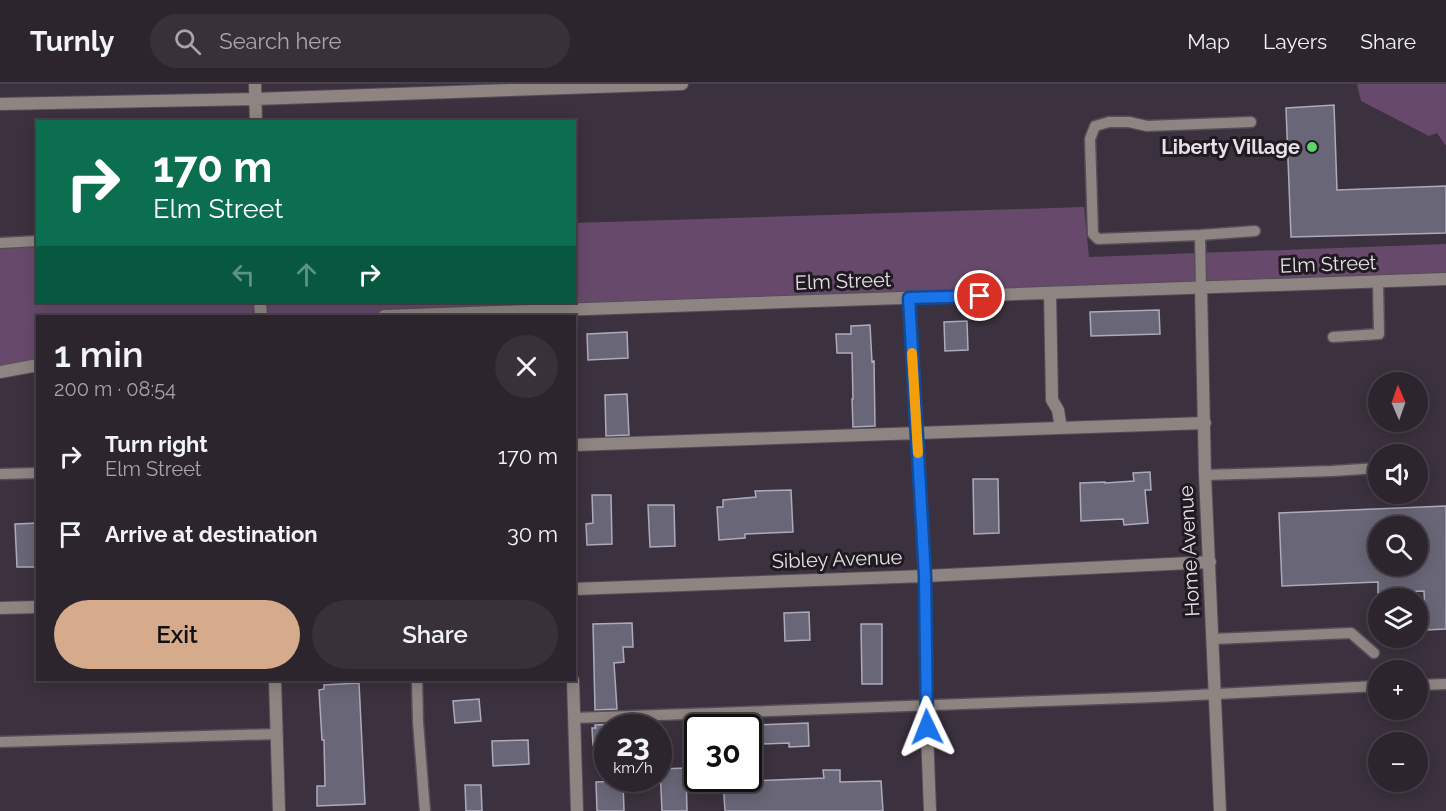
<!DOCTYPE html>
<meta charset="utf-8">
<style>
:root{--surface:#2d252e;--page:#39313a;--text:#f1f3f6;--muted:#a7a5aa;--line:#48424a;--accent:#d6ab8b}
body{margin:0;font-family:Raleway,sans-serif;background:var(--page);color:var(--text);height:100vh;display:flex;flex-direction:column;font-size:22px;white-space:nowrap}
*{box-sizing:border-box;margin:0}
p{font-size:20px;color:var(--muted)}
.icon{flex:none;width:33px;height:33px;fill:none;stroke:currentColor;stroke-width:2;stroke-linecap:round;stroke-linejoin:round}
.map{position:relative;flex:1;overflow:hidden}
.panel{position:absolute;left:36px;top:231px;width:540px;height:366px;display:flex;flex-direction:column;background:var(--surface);border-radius:0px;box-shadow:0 3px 15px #0003,0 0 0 2px var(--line)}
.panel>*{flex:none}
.top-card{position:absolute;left:36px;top:36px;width:540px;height:183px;border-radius:0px;box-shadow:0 3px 15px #0003,0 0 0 2px var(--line);background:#0b6e4f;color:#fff;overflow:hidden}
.needle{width:39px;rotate:358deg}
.buttons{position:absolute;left:1368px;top:288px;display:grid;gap:12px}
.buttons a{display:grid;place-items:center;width:60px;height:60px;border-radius:50%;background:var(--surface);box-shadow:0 3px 15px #0003,0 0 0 2px var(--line);font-size:30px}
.speed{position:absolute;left:594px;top:630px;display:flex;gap:12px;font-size:30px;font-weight:700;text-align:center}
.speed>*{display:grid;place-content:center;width:78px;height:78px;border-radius:50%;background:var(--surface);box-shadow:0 3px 15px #0003,0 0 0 2px var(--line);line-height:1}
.speed small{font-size:15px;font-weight:400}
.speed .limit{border:3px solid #111;border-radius:9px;background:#fff;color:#111}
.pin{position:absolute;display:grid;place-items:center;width:51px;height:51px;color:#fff;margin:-26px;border:3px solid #fff;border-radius:50%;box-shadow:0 2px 6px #0007}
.me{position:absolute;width:66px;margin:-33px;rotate:358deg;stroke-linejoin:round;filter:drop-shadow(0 0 4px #0008)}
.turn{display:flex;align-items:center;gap:21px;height:126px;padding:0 18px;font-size:27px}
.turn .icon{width:78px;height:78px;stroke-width:2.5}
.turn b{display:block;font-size:42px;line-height:51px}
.lanes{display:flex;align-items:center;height:57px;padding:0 18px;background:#0003;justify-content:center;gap:30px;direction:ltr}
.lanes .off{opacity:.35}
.round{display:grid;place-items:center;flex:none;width:63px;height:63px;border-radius:32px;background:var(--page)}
.summary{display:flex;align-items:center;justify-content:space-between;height:102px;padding:0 18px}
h1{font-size:36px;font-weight:600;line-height:45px}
.cta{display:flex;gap:12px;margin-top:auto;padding:12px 18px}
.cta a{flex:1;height:69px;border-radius:36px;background:var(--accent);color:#111;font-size:24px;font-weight:600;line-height:69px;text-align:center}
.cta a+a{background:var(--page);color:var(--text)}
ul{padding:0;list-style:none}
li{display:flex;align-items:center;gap:18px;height:78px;padding:0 18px}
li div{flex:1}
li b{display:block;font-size:22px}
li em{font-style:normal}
header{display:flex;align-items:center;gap:36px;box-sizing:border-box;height:84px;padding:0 30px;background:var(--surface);border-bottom:2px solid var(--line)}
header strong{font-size:28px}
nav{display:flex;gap:33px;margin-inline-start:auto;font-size:21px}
.search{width:420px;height:54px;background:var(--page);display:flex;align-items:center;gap:15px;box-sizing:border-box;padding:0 21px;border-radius:33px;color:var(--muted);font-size:22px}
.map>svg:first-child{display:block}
.green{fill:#674a6b}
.building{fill:#696677;stroke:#adaabd;stroke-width:1.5;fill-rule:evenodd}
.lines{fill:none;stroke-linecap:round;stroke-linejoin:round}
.service-casing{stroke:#574d59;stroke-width:13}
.minor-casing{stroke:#574d59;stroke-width:14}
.tertiary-casing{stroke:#574d59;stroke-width:14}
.service{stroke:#8e8582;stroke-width:10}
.minor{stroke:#8e8582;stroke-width:12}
.tertiary{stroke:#8e8582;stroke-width:12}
.route-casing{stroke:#114b97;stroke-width:15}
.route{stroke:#1a73e8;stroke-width:10}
.slow{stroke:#f59e0b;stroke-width:10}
.poi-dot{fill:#5dd56c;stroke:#201b21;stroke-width:2}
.labels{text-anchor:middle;stroke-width:6;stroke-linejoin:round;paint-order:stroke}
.poi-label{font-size:20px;font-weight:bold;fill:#e7e0e8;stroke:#201b21;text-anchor:end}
.street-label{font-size:20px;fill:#e7e0e8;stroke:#201b21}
</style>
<header>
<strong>Turnly</strong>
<div class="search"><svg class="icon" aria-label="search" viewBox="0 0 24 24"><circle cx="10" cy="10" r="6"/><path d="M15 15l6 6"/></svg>Search here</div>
<nav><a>Map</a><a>Layers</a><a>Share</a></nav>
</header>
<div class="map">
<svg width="1446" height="727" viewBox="0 0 1446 727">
<rect width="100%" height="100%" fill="#3c313e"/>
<path class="green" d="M 1357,0 L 1446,0 L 1446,62 L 1437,49 L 1429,52 L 1361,17 Z
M 1084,123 L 1089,173 L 1446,160 L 1446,195 L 398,232 L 38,232 L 37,281 L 0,288 L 0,162 L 37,161 L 38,218 L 574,218 L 575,139 Z"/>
<path class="building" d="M 1334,21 L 1337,106 L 1446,102 L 1446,149 L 1291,153 L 1286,24 Z
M 1159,226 L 1160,250 L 1091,252 L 1090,228 Z
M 967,237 L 968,266 L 945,267 L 944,238 Z
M 870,241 L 872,278 L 874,277 L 875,342 L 853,343 L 852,315 L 853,315 L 852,269 L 837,269 L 836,250 L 851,250 L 851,242 Z
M 627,248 L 628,274 L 588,276 L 587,250 Z
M 627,310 L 629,351 L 606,352 L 605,311 Z
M 1150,388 L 1151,406 L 1145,406 L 1148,439 L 1124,441 L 1123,435 L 1081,437 L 1080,399 L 1105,398 L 1105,399 L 1134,397 L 1133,389 Z
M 973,395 L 998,395 L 999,449 L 974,450 Z
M 791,406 L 793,448 L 745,450 L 745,454 L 719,456 L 717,423 L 723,423 L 723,416 L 756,413 L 755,407 Z
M 592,411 L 611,411 L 612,460 L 587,461 L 586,440 L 593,439 Z
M 648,421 L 674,421 L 675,462 L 650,463 Z
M 1446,422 L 1446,545 L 1426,546 L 1424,507 L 1378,509 L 1378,498 L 1282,502 L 1279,429 ZM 1378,442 L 1418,442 L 1418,482 L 1378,482 Z
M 38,439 L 38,483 L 17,483 L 15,440 Z
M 809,528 L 810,556 L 785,557 L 784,529 Z
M 632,539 L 633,563 L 623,563 L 624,578 L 614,579 L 617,625 L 595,626 L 593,540 Z
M 861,540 L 882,540 L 882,600 L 862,600 Z
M 359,599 L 365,720 L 317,722 L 317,702 L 325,702 L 324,656 L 322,656 L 319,606 L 324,605 L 324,601 Z
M 479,615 L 481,637 L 455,639 L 453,617 Z
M 808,639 L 809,662 L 789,663 L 789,659 L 759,660 L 758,641 Z
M 618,640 L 619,644 L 608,644 L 608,660 L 593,661 L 592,644 L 597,644 L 595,644 L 595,641 Z
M 528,656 L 529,680 L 493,682 L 492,657 Z
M 686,684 L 687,727 L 662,727 L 660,685 Z
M 823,686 L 840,686 L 840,698 L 881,697 L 883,727 L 725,727 L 723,696 L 748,695 L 748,697 L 824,694 Z
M 623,697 L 624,727 L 597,727 L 596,698 Z
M 465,701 L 481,701 L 482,727 L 466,727 Z"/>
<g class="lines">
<g class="service-casing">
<path id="service" d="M 1251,38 L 1147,42 L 1129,38 L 1109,38 L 1095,42 L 1090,55 L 1093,150 L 1098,155 L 1200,151 L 1255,147
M 1200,151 L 1201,204
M 0,159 L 38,157
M 1333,253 L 1379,250 L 1378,197
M 0,390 L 38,389
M 1205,391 L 1332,387 L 1378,384
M 1213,555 L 1351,549 L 1374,569
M 417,596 L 418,638 L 425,727
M 1418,601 L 1446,600
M 574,634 C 768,627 962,620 1156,613 C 1230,610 1304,605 1378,602
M 0,658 L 277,650"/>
</g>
<g class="minor-casing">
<path id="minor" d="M 1201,204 L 1205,391 L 1220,727
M 1050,209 L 1052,316 L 1058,326 L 1061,344
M 909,214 L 925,492 L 926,622 L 930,727
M 384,232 L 1446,195
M 0,288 L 38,281
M 574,361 L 1205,339
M 574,505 L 925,492 L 1210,478
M 0,524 L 38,523
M 573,596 L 577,727"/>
</g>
<g class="tertiary-casing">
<path id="tertiary" d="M 255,0 L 256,38
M 0,20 L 255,15 L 682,0
M 260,218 L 261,232
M 275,596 L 279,727"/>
</g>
<use href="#service" class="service"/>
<use href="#minor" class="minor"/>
<use href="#tertiary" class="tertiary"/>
</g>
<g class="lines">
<g class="route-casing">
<path id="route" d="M 927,643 L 925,492 L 909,214 L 980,212"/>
</g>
<use href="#route" class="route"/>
<path class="slow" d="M 912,269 L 918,369"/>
</g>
<circle class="poi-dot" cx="1312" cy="63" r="6"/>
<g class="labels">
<g class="poi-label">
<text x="1300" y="70">Liberty Village</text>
</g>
<g class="street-label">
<text transform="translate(1328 180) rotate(-2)" y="7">Elm Street</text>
<text transform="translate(843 197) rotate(-2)" y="7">Elm Street</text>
<text transform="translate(1189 467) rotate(-93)" y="7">Home Avenue</text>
<text transform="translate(837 475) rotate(-2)" y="7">Sibley Avenue</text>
</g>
</g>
</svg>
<div class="buttons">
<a><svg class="needle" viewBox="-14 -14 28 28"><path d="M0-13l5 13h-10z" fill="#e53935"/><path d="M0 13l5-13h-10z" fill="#a7a5aa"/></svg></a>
<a><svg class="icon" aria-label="sound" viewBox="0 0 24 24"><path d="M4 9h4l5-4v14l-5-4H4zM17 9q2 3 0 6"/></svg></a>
<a><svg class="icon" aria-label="search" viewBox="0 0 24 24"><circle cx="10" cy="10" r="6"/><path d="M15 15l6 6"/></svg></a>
<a><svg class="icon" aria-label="layers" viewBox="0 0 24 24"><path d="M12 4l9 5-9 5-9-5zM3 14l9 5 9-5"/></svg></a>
<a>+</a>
<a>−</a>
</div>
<div class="speed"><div>23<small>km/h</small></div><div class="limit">30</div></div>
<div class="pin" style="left:980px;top:212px;background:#d93025"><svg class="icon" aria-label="arrive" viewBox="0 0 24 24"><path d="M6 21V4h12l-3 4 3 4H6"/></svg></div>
<svg class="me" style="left:927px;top:643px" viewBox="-20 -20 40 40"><path d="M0-17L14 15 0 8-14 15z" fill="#1a73e8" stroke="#fff" stroke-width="4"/></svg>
<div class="top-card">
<div class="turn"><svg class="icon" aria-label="right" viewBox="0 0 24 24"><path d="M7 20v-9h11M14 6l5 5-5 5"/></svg><div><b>170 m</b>Elm Street</div></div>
<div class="lanes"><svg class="icon off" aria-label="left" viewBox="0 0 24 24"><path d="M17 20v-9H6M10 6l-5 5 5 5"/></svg><svg class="icon off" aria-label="ahead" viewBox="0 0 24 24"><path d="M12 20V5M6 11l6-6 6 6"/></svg><svg class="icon" aria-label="right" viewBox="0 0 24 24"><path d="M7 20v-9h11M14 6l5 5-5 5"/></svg></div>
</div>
<section class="panel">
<div class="summary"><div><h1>1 min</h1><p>200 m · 08:54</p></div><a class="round"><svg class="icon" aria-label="close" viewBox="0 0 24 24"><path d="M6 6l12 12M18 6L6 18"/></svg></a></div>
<ul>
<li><svg class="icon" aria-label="right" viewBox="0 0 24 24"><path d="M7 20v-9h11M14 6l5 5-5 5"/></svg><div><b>Turn right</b><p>Elm Street</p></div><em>170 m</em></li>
<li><svg class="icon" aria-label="arrive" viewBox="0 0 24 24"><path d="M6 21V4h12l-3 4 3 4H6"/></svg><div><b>Arrive at destination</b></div><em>30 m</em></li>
</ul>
<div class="cta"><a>Exit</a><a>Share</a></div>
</section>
</div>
